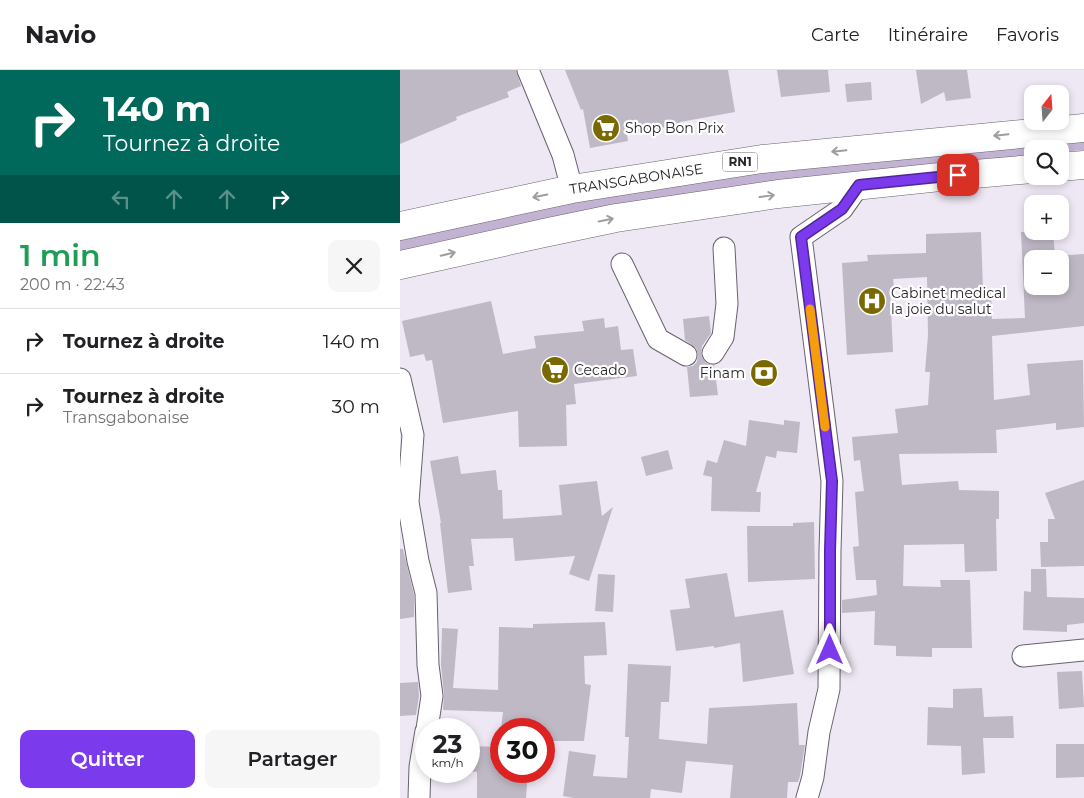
<!DOCTYPE html>
<html lang="fr">
<meta charset="utf-8">
<style>
:root{--surface:#fff;--page:#f6f6f6;--text:#202124;--muted:#757577;--line:#e0e0e0;--accent:#7c3aed}
body{margin:0;font-family:Montserrat,sans-serif;background:var(--page);color:var(--text);height:100vh;display:flex;flex-direction:column;font-size:19px;white-space:nowrap}
*{box-sizing:border-box;margin:0}
p{font-size:16px;color:var(--muted)}
.icon{flex:none;width:28px;height:28px;fill:none;stroke:currentColor;stroke-width:2;stroke-linecap:round;stroke-linejoin:round}
.map{position:relative;flex:1;overflow:hidden}
.details{display:flex;flex-direction:column;background:var(--surface);width:400px}
.details>*{flex:none}
.guide{background:#00695c;color:#fff;overflow:hidden}
.needle{width:32px;rotate:17deg}
.buttons{position:absolute;left:624px;top:15px;display:grid;gap:10px}
.buttons a{display:grid;place-items:center;width:45px;height:45px;border-radius:10px;background:var(--surface);box-shadow:0 2px 8px #0003;font-size:25px}
.speed{position:absolute;left:15px;top:648px;display:flex;gap:10px;font-size:25px;font-weight:700;text-align:center}
.speed>*{display:grid;place-content:center;width:65px;height:65px;border-radius:50%;background:var(--surface);box-shadow:0 2px 8px #0003;line-height:1}
.speed small{font-size:12px;font-weight:400}
.speed .limit{border:8px solid #d22;background:#fff;color:#111}
.pin{position:absolute;display:grid;place-items:center;width:42px;height:42px;color:#fff;margin:-21px;border-radius:10px;box-shadow:0 2px 8px #0006}
.me{position:absolute;width:55px;margin:-28px;rotate:0deg;stroke-linejoin:round;filter:drop-shadow(0 0 4px #0008)}
.turn{display:flex;align-items:center;gap:18px;height:105px;padding:0 20px;font-size:22px}
.turn .icon{width:65px;height:65px;stroke-width:2.5}
.turn b{display:block;font-size:35px;line-height:42px}
.lanes{display:flex;align-items:center;height:48px;padding:0 20px;background:#0003;justify-content:center;gap:25px;direction:ltr}
.lanes .off{opacity:.35}
.round{display:grid;place-items:center;flex:none;width:52px;height:52px;border-radius:10px;background:var(--page)}
.summary{display:flex;align-items:center;justify-content:space-between;height:85px;padding:0 20px}
h1{font-size:30px;font-weight:600;line-height:38px;color:#1e9e55}
.action{display:flex;gap:10px;margin-top:auto;padding:10px 20px}
.action a{flex:1;height:58px;border-radius:10px;background:var(--accent);color:#fff;font-size:20px;font-weight:600;line-height:58px;text-align:center}
.action a+a{background:var(--page);color:var(--text)}
ul{padding:0;list-style:none}
li{display:flex;align-items:center;gap:15px;height:65px;padding:0 20px;border-top:1px solid var(--line)}
li div{flex:1}
li b{display:block;font-size:19px}
li em{font-style:normal}
header{display:flex;align-items:center;gap:30px;box-sizing:border-box;height:70px;padding:0 25px;background:var(--surface);border-bottom:1px solid var(--line)}
header strong{font-size:24px}
nav{display:flex;gap:28px;margin-inline-start:auto;font-size:18px}
main{display:flex;flex:1;min-height:0}
.map>svg:first-child{display:block}
.green{fill:#c3b3d2}
.building{fill:#bfb8c5;fill-rule:evenodd}
.lines{fill:none;stroke-linecap:round;stroke-linejoin:round}
.minor-casing{stroke:#69626e;stroke-width:23}
.highway-casing{stroke:#69626e;stroke-width:29}
.minor{stroke:#fff;stroke-width:21}
.highway{stroke:#fff;stroke-width:28}
.oneway{stroke:#9f9da0}
.route-casing{stroke:#51269a;stroke-width:12}
.route{stroke:#7c3aed;stroke-width:9}
.slow{stroke:#f59e0b;stroke-width:9}
.labels{text-anchor:middle;stroke-width:4.5;stroke-linejoin:round;paint-order:stroke}
.shield{fill:#fff;stroke:#69676b;stroke-width:1}
.shield-label{font-size:12px;font-weight:bold;fill:#29262b}
.poi-label{font-size:14px;fill:#29262b;stroke:#fff;text-anchor:start}
.street-label{font-size:14px;fill:#29262b;stroke:#fff}
</style>
<header>
<strong>Navio</strong>
<nav><a>Carte</a><a>Itinéraire</a><a>Favoris</a></nav>
</header>
<main>
<section class="details">
<div class="guide">
<div class="turn"><svg class="icon" aria-label="right" viewBox="0 0 24 24"><path d="M7 20v-9h11M14 6l5 5-5 5"/></svg><div><b>140 m</b>Tournez à droite</div></div>
<div class="lanes"><svg class="icon off" aria-label="left" viewBox="0 0 24 24"><path d="M17 20v-9H6M10 6l-5 5 5 5"/></svg><svg class="icon off" aria-label="ahead" viewBox="0 0 24 24"><path d="M12 20V5M6 11l6-6 6 6"/></svg><svg class="icon off" aria-label="ahead" viewBox="0 0 24 24"><path d="M12 20V5M6 11l6-6 6 6"/></svg><svg class="icon" aria-label="right" viewBox="0 0 24 24"><path d="M7 20v-9h11M14 6l5 5-5 5"/></svg></div>
</div>
<div class="summary"><div><h1>1 min</h1><p>200 m · 22:43</p></div><a class="round"><svg class="icon" aria-label="close" viewBox="0 0 24 24"><path d="M6 6l12 12M18 6L6 18"/></svg></a></div>
<ul>
<li><svg class="icon" aria-label="right" viewBox="0 0 24 24"><path d="M7 20v-9h11M14 6l5 5-5 5"/></svg><div><b>Tournez à droite</b></div><em>140 m</em></li>
<li><svg class="icon" aria-label="right" viewBox="0 0 24 24"><path d="M7 20v-9h11M14 6l5 5-5 5"/></svg><div><b>Tournez à droite</b><p>Transgabonaise</p></div><em>30 m</em></li>
</ul>
<div class="action"><a>Quitter</a><a>Partager</a></div>
</section>
<div class="map">
<svg width="684" height="728" viewBox="0 0 684 728">
<rect width="100%" height="100%" fill="#eee7f4"/>
<path class="green" d="M 684,69 L 684,80 L 660,82 L 660,79 L 632,79 L 632,85 L 382,111 L 161,147 L 0,182 L 0,169 L 174,132 L 379,100 Z"/>
<path class="building" d="M 0,0 L 116,0 L 121,16 L 107,22 L 109,27 L 56,47 L 57,50 L 0,74 Z
M 165,0 L 328,0 L 335,42 L 280,52 L 281,54 L 227,65 L 228,71 L 190,78 L 183,39 L 181,40 Z
M 377,0 L 428,0 L 430,22 L 381,27 Z
M 516,0 L 567,0 L 571,28 L 546,31 L 544,22 L 521,34 Z
M 471,12 L 472,30 L 447,32 L 445,14 Z
M 653,161 L 655,186 L 684,184 L 684,256 L 592,266 L 594,330 L 630,325 L 627,294 L 683,290 L 684,357 L 656,360 L 656,353 L 596,360 L 597,383 L 499,384 L 502,415 L 558,411 L 559,420 L 599,421 L 599,449 L 596,449 L 597,501 L 565,502 L 564,474 L 504,475 L 503,516 L 541,517 L 540,510 L 570,510 L 572,578 L 532,578 L 532,587 L 496,586 L 496,576 L 474,575 L 475,541 L 442,543 L 442,530 L 477,525 L 476,510 L 456,510 L 453,477 L 459,476 L 455,422 L 464,421 L 460,390 L 454,391 L 452,367 L 498,363 L 495,339 L 528,335 L 530,302 L 525,302 L 528,265 L 527,207 L 493,209 L 494,218 L 490,218 L 493,282 L 447,285 L 442,193 L 468,191 L 467,185 L 526,183 L 526,164 L 581,162 L 583,220 L 591,219 L 592,249 L 625,248 L 621,162 ZM 632,189 L 660,189 L 660,216 L 632,216 Z
M 91,231 L 103,284 L 136,278 L 134,266 L 184,261 L 182,251 L 204,248 L 205,258 L 218,256 L 221,280 L 233,279 L 237,306 L 174,314 L 176,334 L 166,335 L 167,376 L 119,377 L 118,341 L 43,353 L 32,290 L 26,291 L 24,284 L 10,287 L 2,251 Z
M 309,246 L 311,263 L 302,276 L 301,283 L 302,288 L 306,293 L 314,295 L 318,325 L 290,327 L 287,297 L 293,296 L 297,292 L 298,284 L 296,278 L 285,270 L 283,249 Z
M 349,350 L 384,355 L 384,350 L 400,352 L 397,383 L 377,381 L 376,388 L 366,386 L 356,422 L 361,422 L 360,442 L 311,441 L 312,407 L 303,405 L 307,390 L 317,393 L 324,370 L 346,376 Z
M 268,380 L 273,399 L 246,406 L 241,387 Z
M 58,386 L 61,404 L 96,400 L 98,420 L 102,420 L 103,449 L 162,445 L 159,415 L 197,411 L 202,446 L 213,437 L 189,511 L 169,504 L 175,486 L 115,491 L 113,468 L 71,469 L 74,496 L 69,496 L 72,520 L 48,523 L 40,453 L 41,453 L 30,391 Z
M 684,410 L 684,496 L 641,497 L 640,472 L 648,472 L 648,449 L 655,449 L 645,423 Z
M 414,452 L 415,509 L 348,512 L 347,456 L 393,456 L 393,453 Z
M 0,479 L 3,479 L 14,525 L 14,547 L 0,549 Z
M 631,499 L 646,499 L 647,527 L 684,528 L 684,553 L 667,555 L 667,562 L 623,560 L 624,521 L 631,522 Z
M 327,503 L 335,547 L 383,540 L 394,604 L 343,612 L 340,573 L 314,578 L 314,576 L 276,581 L 270,540 L 290,538 L 285,509 Z
M 198,504 L 215,505 L 213,542 L 195,541 Z
M 205,552 L 207,585 L 184,586 L 185,614 L 191,615 L 184,671 L 144,671 L 144,659 L 101,659 L 103,642 L 43,640 L 44,625 L 41,595 L 42,558 L 58,559 L 53,618 L 98,620 L 99,557 L 133,558 L 133,554 Z
M 228,594 L 271,596 L 269,632 L 261,632 L 259,669 L 307,674 L 309,638 L 397,633 L 399,675 L 405,675 L 400,706 L 398,712 L 388,712 L 387,728 L 330,728 L 333,695 L 286,691 L 282,723 L 251,719 L 250,728 L 174,728 L 163,726 L 169,681 L 196,685 L 193,706 L 227,708 L 229,667 L 225,667 Z
M 682,601 L 684,637 L 659,639 L 657,602 Z
M 18,612 L 19,626 L 16,645 L 0,646 L 0,613 Z
M 582,618 L 584,647 L 613,646 L 614,668 L 583,668 L 585,703 L 562,705 L 561,676 L 527,675 L 528,637 L 553,638 L 553,619 Z
M 656,674 L 684,674 L 684,707 L 656,708 Z
M 69,676 L 101,677 L 101,701 L 128,701 L 126,728 L 77,728 L 77,702 L 69,701 Z"/>
<g class="lines">
<g class="minor-casing">
<path id="minor" d="M 128,0 L 163,85 L 172,119
M 222,194 L 258,269 L 286,285
M 313,283 L 323,267 L 327,234 L 324,178
M 0,309 L 13,365 L 8,432 L 18,491 L 26,523 L 28,595 L 32,626 L 27,659
M 623,586 L 684,580
M 19,728 L 20,697 L 26,661
M 407,728 L 413,707 L 419,662 L 429,619 L 430,481 L 432,411 L 401,167 L 442,139 L 459,115"/>
</g>
<g class="highway-casing">
<g id="highway">
<path d="M 660,97 L 684,95"/>
<path id="s1" d="M 0,156 L 172,119 L 362,89 L 684,58"/>
<path d="M 0,195 L 144,163 L 216,148 L 378,124 L 540,107 L 632,99"/>
</g>
</g>
<use href="#minor" class="minor"/>
<use href="#highway" class="highway"/>
</g>
<defs><path id="oneway-shaft" d="M-6 0H5M1.5-3L5.5 0L1.5 3" fill="none" stroke-width="1.6" stroke-linecap="round" stroke-linejoin="round" transform="scale(1.25)"/></defs>
<g class="oneway">
<use href="#oneway-shaft" transform="translate(601 65) rotate(174)"/>
<use href="#oneway-shaft" transform="translate(439 81) rotate(174)"/>
<use href="#oneway-shaft" transform="translate(140 126) rotate(168)"/>
<use href="#oneway-shaft" transform="translate(367 126) rotate(-8)"/>
<use href="#oneway-shaft" transform="translate(206 150) rotate(-11)"/>
<use href="#oneway-shaft" transform="translate(48 184) rotate(-13)"/>
</g>
<g class="lines">
<g class="route-casing">
<path id="route" d="M 430,580 L 430,481 L 432,411 L 401,167 L 442,139 L 459,115 L 558,105"/>
</g>
<use href="#route" class="route"/>
<path class="slow" d="M 410,239 L 425,357"/>
</g>
<defs>
<g id="supermarket-disc" transform="scale(1.4375)"><circle r="9.5" fill="#796900" stroke="#fff"/><path d="M-6-5.5h2.5l.6 2H6L4.5 2H-2.5L-4.4-4H-6ZM-1.5 3.2a1.3 1.3 0 1 0 .1 0ZM3 3.2a1.3 1.3 0 1 0 .1 0Z" fill="#fff"/></g>
<g id="hospital-disc" transform="scale(1.4375)"><circle r="9.5" fill="#796900" stroke="#fff"/><path d="M-5-5h3v3.5h4V-5h3V5h-3V1.5h-4V5h-3Z" fill="#fff"/></g>
<g id="bank-disc" transform="scale(1.4375)"><circle r="9.5" fill="#796900" stroke="#fff"/><path d="M-6-4H6V4H-6ZM0-2.3a2.3 2.3 0 1 0 0 4.6a2.3 2.3 0 1 0 0-4.6Z" fill="#fff"/></g>
</defs>
<g fill-rule="evenodd">
<use href="#supermarket-disc" x="206" y="58"/>
<use href="#hospital-disc" x="472" y="231"/>
<use href="#supermarket-disc" x="155" y="300"/>
<use href="#bank-disc" x="364" y="303"/>
</g>
<g class="labels">
<rect class="shield" x="322.5" y="82.5" width="35" height="19" rx="4"/>
<g class="shield-label">
<text x="340" y="96">RN1</text>
</g>
<g class="poi-label">
<text x="225" y="63">Shop Bon Prix</text>
<text x="491" y="228">Cabinet medical<tspan x="491" dy="16">la joie du salut</tspan></text>
<text x="174" y="305">Cecado</text>
<text x="345" y="308" text-anchor="end">Finam</text>
</g>
<g class="street-label">
<text dy="5" stroke="none"><textPath href="#s1" startOffset="241">TRANSGABONAISE</textPath></text>
</g>
</g>
</svg>
<div class="buttons">
<a><svg class="needle" viewBox="-14 -14 28 28"><path d="M0-13l5 13h-10z" fill="#e53935"/><path d="M0 13l5-13h-10z" fill="#757577"/></svg></a>
<a><svg class="icon" aria-label="search" viewBox="0 0 24 24"><circle cx="10" cy="10" r="6"/><path d="M15 15l6 6"/></svg></a>
<a>+</a>
<a>−</a>
</div>
<div class="speed"><div>23<small>km/h</small></div><div class="limit">30</div></div>
<div class="pin" style="left:558px;top:105px;background:#d93025"><svg class="icon" aria-label="arrive" viewBox="0 0 24 24"><path d="M6 21V4h12l-3 4 3 4H6"/></svg></div>
<svg class="me" style="left:430px;top:580px" viewBox="-20 -20 40 40"><path d="M0-17L14 15 0 8-14 15z" fill="#7c3aed" stroke="#fff" stroke-width="4"/></svg>
</div>
</main>
